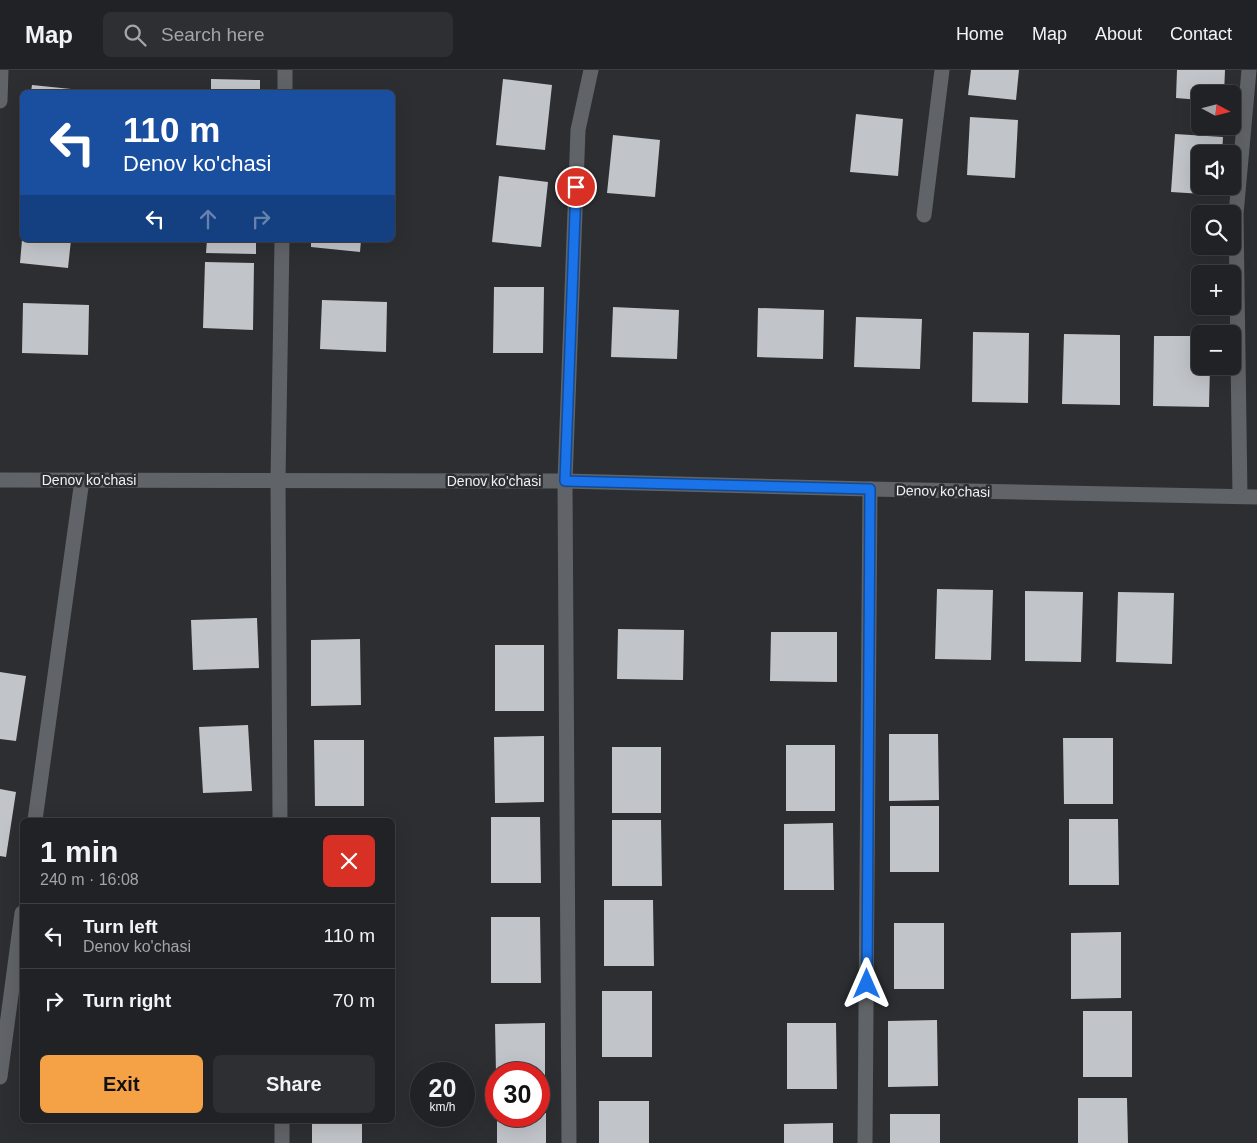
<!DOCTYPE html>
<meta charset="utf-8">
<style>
:root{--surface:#212226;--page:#2d2f32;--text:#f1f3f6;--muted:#a2a4a7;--line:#3e3f43;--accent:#f5a246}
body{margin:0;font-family:Helvetica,sans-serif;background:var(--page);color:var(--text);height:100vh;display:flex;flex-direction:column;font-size:19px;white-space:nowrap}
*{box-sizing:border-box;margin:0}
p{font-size:16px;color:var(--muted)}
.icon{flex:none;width:28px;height:28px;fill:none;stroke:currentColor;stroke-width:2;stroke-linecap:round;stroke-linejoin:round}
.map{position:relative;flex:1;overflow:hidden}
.drawer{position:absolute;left:20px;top:748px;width:375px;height:305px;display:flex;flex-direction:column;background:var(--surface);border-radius:8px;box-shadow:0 5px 20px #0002,0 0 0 1px var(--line)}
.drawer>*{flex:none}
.guide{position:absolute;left:20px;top:20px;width:375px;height:152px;border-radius:8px;box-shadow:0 5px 20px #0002,0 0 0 1px var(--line);background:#1a4fa0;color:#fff;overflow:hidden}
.needle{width:32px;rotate:97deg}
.tools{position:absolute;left:1191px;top:15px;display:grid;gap:10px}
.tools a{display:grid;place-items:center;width:50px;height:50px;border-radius:8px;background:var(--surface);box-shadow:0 5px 20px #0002,0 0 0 1px var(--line);font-size:25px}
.speed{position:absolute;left:410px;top:992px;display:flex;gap:10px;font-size:25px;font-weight:700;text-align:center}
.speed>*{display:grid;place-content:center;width:65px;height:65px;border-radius:50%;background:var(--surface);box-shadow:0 5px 20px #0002,0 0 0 1px var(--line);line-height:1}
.speed small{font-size:12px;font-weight:400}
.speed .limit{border:8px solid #d22;background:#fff;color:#111}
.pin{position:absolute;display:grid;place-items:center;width:42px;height:42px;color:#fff;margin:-21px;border:2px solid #fff;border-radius:50%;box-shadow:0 1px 5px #0007}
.me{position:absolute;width:55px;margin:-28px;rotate:0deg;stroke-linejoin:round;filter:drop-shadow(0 0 4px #0008)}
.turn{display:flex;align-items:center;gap:18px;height:105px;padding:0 20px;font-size:22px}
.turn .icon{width:65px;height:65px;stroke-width:2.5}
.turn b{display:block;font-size:35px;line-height:42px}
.lanes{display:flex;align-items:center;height:48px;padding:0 20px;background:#0003;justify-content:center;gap:25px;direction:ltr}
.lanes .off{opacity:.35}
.round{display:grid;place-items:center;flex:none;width:52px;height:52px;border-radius:8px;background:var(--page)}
.headline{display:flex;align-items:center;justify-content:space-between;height:85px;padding:0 20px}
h1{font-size:30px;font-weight:600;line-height:38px}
.cta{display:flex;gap:10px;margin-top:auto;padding:10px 20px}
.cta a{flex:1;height:58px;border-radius:8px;background:var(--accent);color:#111;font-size:20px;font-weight:600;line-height:58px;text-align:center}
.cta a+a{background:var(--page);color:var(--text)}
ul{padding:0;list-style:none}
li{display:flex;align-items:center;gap:15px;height:65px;padding:0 20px;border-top:1px solid var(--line)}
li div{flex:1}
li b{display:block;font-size:19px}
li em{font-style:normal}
header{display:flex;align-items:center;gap:30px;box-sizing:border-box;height:70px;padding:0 25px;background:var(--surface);border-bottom:1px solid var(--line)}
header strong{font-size:24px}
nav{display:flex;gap:28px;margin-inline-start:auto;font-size:18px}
.search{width:350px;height:45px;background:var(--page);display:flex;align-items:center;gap:12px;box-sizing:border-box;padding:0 18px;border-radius:8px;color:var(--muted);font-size:19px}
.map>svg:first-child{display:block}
.building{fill:#c1c4c9}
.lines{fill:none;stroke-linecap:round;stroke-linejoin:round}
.minor{stroke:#606367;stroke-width:15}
.tertiary{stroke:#606367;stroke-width:15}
.route-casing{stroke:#114b97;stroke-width:12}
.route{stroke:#1a73e8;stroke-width:9}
.labels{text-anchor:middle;stroke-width:5;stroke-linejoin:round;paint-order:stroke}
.street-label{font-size:14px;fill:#f0f1f4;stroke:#2c2e32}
</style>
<header>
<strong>Map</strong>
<div class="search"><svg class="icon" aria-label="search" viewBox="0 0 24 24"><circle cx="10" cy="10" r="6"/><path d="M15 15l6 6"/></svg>Search here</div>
<nav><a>Home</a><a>Map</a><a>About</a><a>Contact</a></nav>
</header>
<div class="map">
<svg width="1257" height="1073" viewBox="0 0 1257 1073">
<rect width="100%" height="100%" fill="#2c2e32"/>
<path class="building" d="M 971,0 L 1019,0 L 1016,30 L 968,25 Z
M 1177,0 L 1225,0 L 1224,24 L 1200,24 L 1200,30 L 1176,28 Z
M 211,9 L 260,10 L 260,22 L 211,22 Z
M 503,9 L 552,15 L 545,80 L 496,75 Z
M 32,15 L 81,20 L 81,22 L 31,22 Z
M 856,44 L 903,49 L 898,106 L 850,102 Z
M 970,47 L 1018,50 L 1015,108 L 967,105 Z
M 1175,64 L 1223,67 L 1222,84 L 1200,84 L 1200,116 L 1220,116 L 1219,125 L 1171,122 Z
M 613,65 L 660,70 L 655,127 L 607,123 Z
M 499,106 L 548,112 L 541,177 L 492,172 Z
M 22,170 L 71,170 L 68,198 L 20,193 Z
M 207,170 L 256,170 L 256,184 L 206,183 Z
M 311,170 L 361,170 L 360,182 L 311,177 Z
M 205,192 L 254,193 L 253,260 L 203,258 Z
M 494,217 L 544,217 L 543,283 L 493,283 Z
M 322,230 L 387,232 L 386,282 L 320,279 Z
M 23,233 L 89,235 L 88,285 L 22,283 Z
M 613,237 L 679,240 L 677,289 L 611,287 Z
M 758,238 L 824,240 L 823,289 L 757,287 Z
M 856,247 L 922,249 L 920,299 L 854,297 Z
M 973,262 L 1029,263 L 1028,333 L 972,332 Z
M 1064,264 L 1120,265 L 1120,335 L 1062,334 Z
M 1154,266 L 1200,266 L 1200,296 L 1210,296 L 1209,337 L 1153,336 Z
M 937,519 L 993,520 L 991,590 L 935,589 Z
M 1025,521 L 1083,522 L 1081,592 L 1025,591 Z
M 1118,522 L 1174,523 L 1172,594 L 1116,592 Z
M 257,548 L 259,598 L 193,600 L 191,550 Z
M 618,559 L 684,560 L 683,610 L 617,609 Z
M 771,562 L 837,562 L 837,612 L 770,611 Z
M 360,569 L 361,635 L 311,636 L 311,570 Z
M 495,575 L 544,575 L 544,641 L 495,641 Z
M 0,602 L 26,606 L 16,671 L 0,669 Z
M 248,655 L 252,721 L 203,723 L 199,657 Z
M 889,664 L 938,664 L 939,730 L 889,731 Z
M 544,666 L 544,732 L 495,733 L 494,667 Z
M 1063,668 L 1113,668 L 1113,734 L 1064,734 Z
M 314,670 L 364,670 L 364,736 L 315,736 Z
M 786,675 L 835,675 L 835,741 L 786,741 Z
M 612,677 L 661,677 L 661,743 L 612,743 Z
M 0,719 L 16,722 L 6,787 L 0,786 Z
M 890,736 L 939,736 L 939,802 L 890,802 Z
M 491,747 L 540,747 L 541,813 L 491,813 Z
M 1069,749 L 1118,749 L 1119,815 L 1069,815 Z
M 612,750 L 661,750 L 662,816 L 612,816 Z
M 833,753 L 834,820 L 784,820 L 784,754 Z
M 604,830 L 653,830 L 654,896 L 604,896 Z
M 491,847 L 540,847 L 541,913 L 491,913 Z
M 894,853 L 944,853 L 944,919 L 894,919 Z
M 1121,862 L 1121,928 L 1071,929 L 1071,863 Z
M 602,921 L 652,921 L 652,987 L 602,987 Z
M 1083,941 L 1132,941 L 1132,1007 L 1083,1007 Z
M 937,950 L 938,1016 L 888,1017 L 888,951 Z
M 545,953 L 545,1019 L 539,1019 L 539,1004 L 496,1004 L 495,954 Z
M 787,953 L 836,953 L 837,1019 L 787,1019 Z
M 1078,1028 L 1127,1028 L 1128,1073 L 1078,1073 Z
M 599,1031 L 649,1031 L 649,1073 L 599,1073 Z
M 539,1043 L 546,1043 L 546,1073 L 497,1073 L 497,1046 L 539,1046 Z
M 890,1044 L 940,1044 L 940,1073 L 890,1073 Z
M 312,1050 L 362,1050 L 362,1073 L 312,1073 Z
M 833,1053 L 833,1073 L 784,1073 L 784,1054 Z"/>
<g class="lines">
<path class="minor" d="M 285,22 L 285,0
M 0,31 L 1,0
M 924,145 L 942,0
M 1240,426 L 1236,144 L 1249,0
M 35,750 L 82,410
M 280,750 L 278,410 L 282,170
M 0,1007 L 22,843
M 282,1050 L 282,1073
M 569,1073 L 565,411 L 578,60 L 591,0
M 865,1073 L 870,419"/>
<path class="tertiary" d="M 0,410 L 565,411 L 870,419 L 1257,427"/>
</g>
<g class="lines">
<g class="route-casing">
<path id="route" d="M 576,117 L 565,411 L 870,419 L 867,914"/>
</g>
<use href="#route" class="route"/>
</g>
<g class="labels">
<g class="street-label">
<text x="89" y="415">Denov ko'chasi</text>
<text x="494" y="416">Denov ko'chasi</text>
<text transform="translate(943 421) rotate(1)" y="5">Denov ko'chasi</text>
</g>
</g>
</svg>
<div class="tools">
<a><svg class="needle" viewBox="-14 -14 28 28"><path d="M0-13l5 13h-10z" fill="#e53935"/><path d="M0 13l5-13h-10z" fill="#a2a4a7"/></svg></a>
<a><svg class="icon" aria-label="sound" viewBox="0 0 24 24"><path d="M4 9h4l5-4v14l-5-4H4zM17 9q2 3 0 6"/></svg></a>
<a><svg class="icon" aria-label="search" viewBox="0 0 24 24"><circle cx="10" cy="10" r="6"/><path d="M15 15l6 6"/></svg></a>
<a>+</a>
<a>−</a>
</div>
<div class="speed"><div>20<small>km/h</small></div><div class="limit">30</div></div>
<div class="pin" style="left:576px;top:117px;background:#d93025"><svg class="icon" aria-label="arrive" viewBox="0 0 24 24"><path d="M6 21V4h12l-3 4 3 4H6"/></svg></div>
<svg class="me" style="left:867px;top:914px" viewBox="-20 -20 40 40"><path d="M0-17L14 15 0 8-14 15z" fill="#1a73e8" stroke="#fff" stroke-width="4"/></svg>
<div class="guide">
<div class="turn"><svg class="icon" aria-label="left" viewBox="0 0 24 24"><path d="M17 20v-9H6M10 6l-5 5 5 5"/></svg><div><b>110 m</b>Denov ko'chasi</div></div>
<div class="lanes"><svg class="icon" aria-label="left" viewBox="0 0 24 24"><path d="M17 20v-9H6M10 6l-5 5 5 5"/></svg><svg class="icon off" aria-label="ahead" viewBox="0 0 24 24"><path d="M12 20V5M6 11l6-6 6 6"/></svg><svg class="icon off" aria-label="right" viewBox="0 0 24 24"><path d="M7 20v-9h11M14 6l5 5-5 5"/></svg></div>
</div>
<section class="drawer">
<div class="headline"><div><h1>1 min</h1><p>240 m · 16:08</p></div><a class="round" style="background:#d93025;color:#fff"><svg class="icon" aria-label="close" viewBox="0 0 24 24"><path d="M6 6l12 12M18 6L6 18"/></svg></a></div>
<ul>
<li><svg class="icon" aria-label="left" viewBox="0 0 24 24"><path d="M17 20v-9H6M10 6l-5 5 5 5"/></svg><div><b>Turn left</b><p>Denov ko'chasi</p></div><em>110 m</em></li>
<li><svg class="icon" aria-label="right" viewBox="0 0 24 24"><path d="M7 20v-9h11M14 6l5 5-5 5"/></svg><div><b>Turn right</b></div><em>70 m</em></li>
</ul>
<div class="cta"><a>Exit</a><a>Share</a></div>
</section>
</div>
